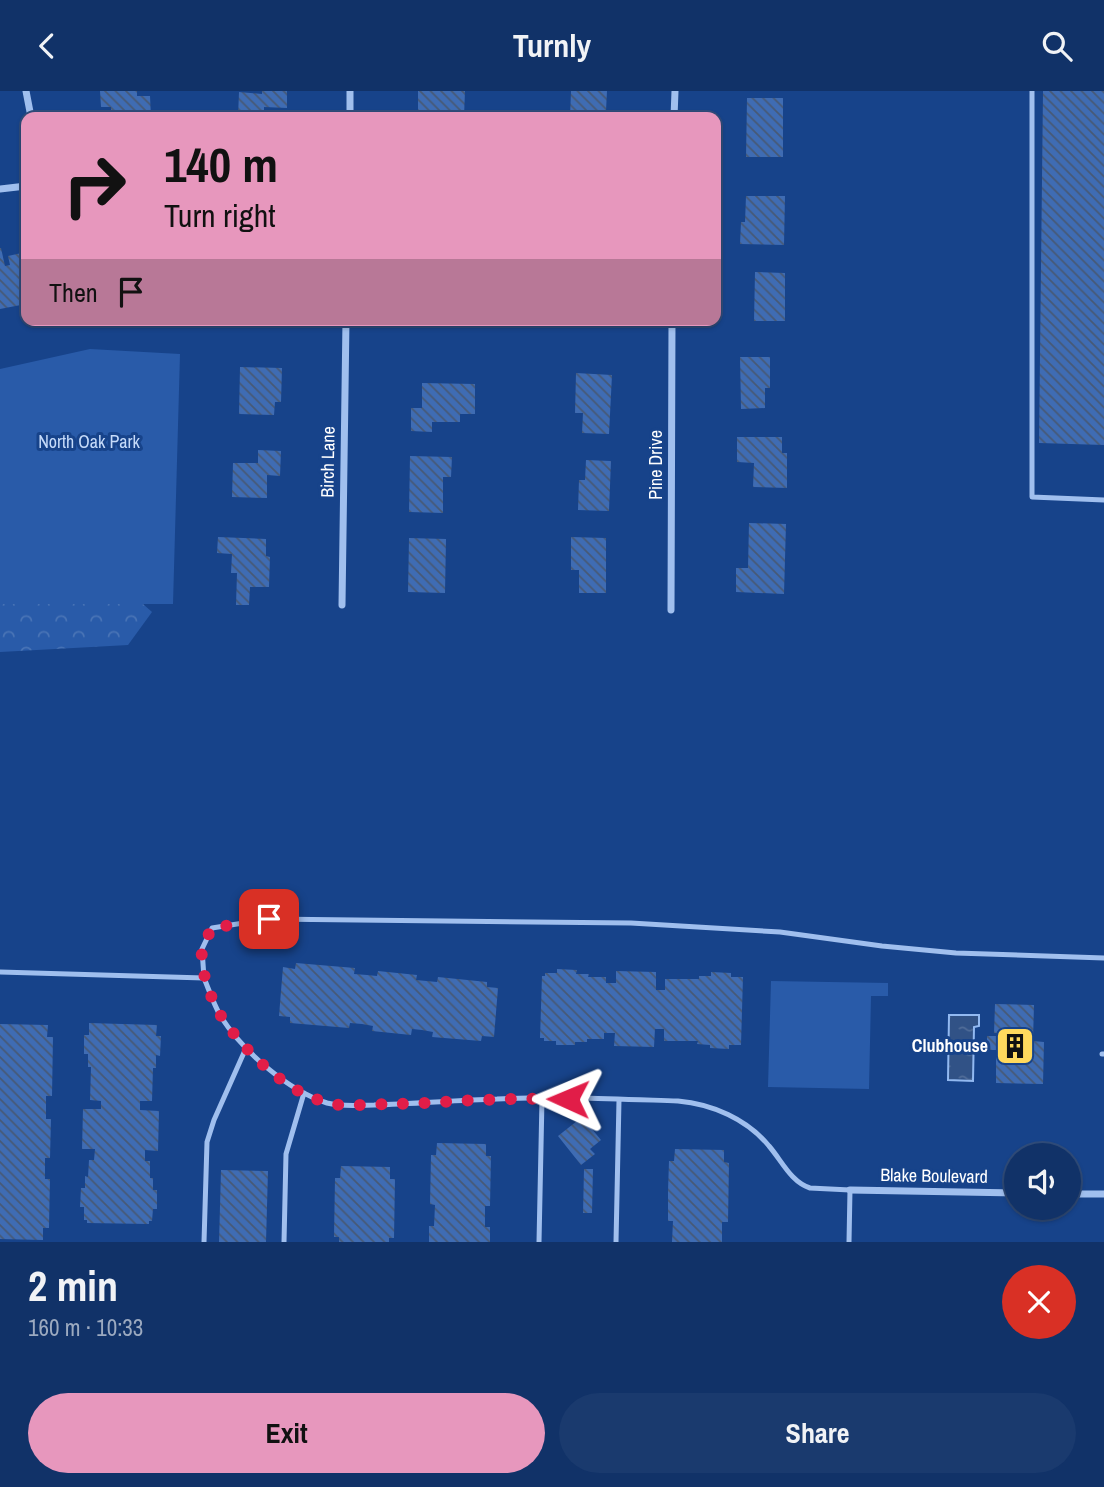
<!DOCTYPE html>
<meta charset="utf-8">
<style>
:root{--surface:#113268;--page:#1a3a6e;--text:#f1f3f6;--muted:#9caac0;--line:#304d7c;--accent:#e797bd}
body{margin:0;font-family:"Archivo Narrow",sans-serif;background:var(--page);color:var(--text);height:100vh;display:flex;flex-direction:column;font-size:26px;white-space:nowrap}
*{box-sizing:border-box;margin:0}
p{font-size:23px;color:var(--muted)}
.icon{flex:none;width:38px;height:38px;fill:none;stroke:currentColor;stroke-width:2;stroke-linecap:round;stroke-linejoin:round}
.map{position:relative;height:1151px;overflow:hidden}
.details{display:flex;flex-direction:column;background:var(--surface);flex:1}
.details>*{flex:none}
.banner{position:absolute;left:21px;top:21px;width:700px;height:214px;border-radius:14px;box-shadow:0 2px 5px #0004,0 0 0 2px var(--line);background:#e797bd;color:#111;overflow:hidden}
.buttons{position:absolute;left:1004px;top:1052px;display:grid;gap:14px}
.buttons a{display:grid;place-items:center;width:77px;height:77px;border-radius:50%;background:var(--surface);box-shadow:0 2px 5px #0004,0 0 0 2px var(--line);font-size:35px}
.pin{position:absolute;display:grid;place-items:center;width:60px;height:60px;color:#fff;margin:-30px;border-radius:14px;box-shadow:0 4px 10px #0006}
.me{position:absolute;width:77px;margin:-38px;rotate:271deg;stroke-linejoin:round;filter:drop-shadow(0 0 5px #0008)}
.turn{display:flex;align-items:center;gap:24px;height:147px;padding:0 28px;font-size:32px}
.turn .icon{width:91px;height:91px;stroke-width:2.5}
.turn b{display:block;font-size:49px;line-height:60px}
.then{display:flex;align-items:center;height:66px;padding:0 28px;background:#0003;gap:14px;font-size:26px}
.round{display:grid;place-items:center;flex:none;width:74px;height:74px;border-radius:37px;background:var(--page)}
.headline{display:flex;align-items:center;justify-content:space-between;height:119px;padding:0 28px}
h1{font-size:42px;font-weight:700;line-height:52px}
.button{display:flex;gap:14px;margin-top:auto;padding:14px 28px}
.button a{flex:1;height:80px;border-radius:42px;background:var(--accent);color:#111;font-size:28px;font-weight:700;line-height:80px;text-align:center}
.button a+a{background:var(--page);color:var(--text)}
header{display:flex;justify-content:space-between;align-items:center;height:91px;padding:0 28px;background:var(--surface);font-size:32px;font-weight:700}
.map>svg:first-child{display:block}
.forest{fill:url(#forest-crowns)}
.park{fill:#295ba9}
.water{fill:url(#water-ripples);stroke:#92b9f1;stroke-width:2}
.building{fill:url(#building-back-hatch)}
.lines{fill:none;stroke-linecap:round;stroke-linejoin:round}
.service{stroke:#a0bfee;stroke-width:5}
.minor{stroke:#a0bfee;stroke-width:7}
.route{stroke:#e11d48;stroke-width:12;stroke-dasharray:0 21.6}
.labels{text-anchor:middle;stroke-width:6;stroke-linejoin:round;paint-order:stroke}
.park-label{font-size:18px;fill:#c6dbfa;stroke:#17438a}
.street-label{font-size:18px;fill:#fff;stroke:#17438a}
.poi-label{font-size:18px;font-weight:bold;fill:#fff;stroke:#17438a;text-anchor:end}
</style>
<header><svg class="icon" aria-label="back" viewBox="0 0 24 24"><path d="M15 5l-7 7 7 7"/></svg>Turnly<svg class="icon" aria-label="search" viewBox="0 0 24 24"><circle cx="10" cy="10" r="6"/><path d="M15 15l6 6"/></svg></header>
<div class="map">
<svg width="1104" height="1151" viewBox="0 0 1104 1151">
<defs>
<pattern id="forest-crowns" width="20" height="18" patternUnits="userSpaceOnUse" patternTransform="scale(1.75)"><rect width="20" height="18" fill="#295ba9"/><path d="M2 6a3 3 0 1 1 6 0M12 15a3 3 0 1 1 6 0" fill="none" stroke="#4974b6"/></pattern>
<pattern id="water-ripples" width="26" height="14" patternUnits="userSpaceOnUse" patternTransform="scale(1.75)"><rect width="26" height="14" fill="#315286"/><path d="M2 4q2-2 4 0t4 0M15 11q2-2 4 0t4 0" fill="none" stroke="#506c98"/></pattern>
<pattern id="building-back-hatch" width="6" height="6" patternUnits="userSpaceOnUse" patternTransform="scale(1.75)"><rect width="6" height="6" fill="#3f6cb3"/><path d="M-1 5l2 2M0 0l6 6M5-1l2 2" fill="none" stroke="#475975"/></pattern>
</defs>
<rect width="100%" height="100%" fill="#17438a"/>
<path class="forest" d="M 127,499 L 152,521 L 128,554 L 0,561 L 0,501 Z"/>
<path class="park" d="M 90,258 L 180,263 L 173,513 L 0,513 L 0,278 Z
M 771,890 L 888,892 L 888,905 L 871,905 L 869,998 L 768,996 Z"/>
<path class="water" d="M 949,924 L 979,924 L 979,935 L 974,936 L 973,990 L 948,989 Z"/>
<path class="building" d="M 100,0 L 137,0 L 137,5 L 150,5 L 151,26 L 111,25 L 111,16 L 101,16 Z
M 262,0 L 287,0 L 287,17 L 264,16 L 264,26 L 238,26 L 239,1 L 262,3 Z
M 418,0 L 465,0 L 464,26 L 418,26 Z
M 571,0 L 607,0 L 606,20 L 598,20 L 597,26 L 570,26 Z
M 1043,0 L 1104,0 L 1104,354 L 1039,352 Z
M 747,7 L 783,7 L 783,66 L 746,66 Z
M 746,105 L 785,105 L 784,154 L 740,153 L 741,131 L 745,131 Z
M 0,157 L 1,157 L 5,175 L 10,174 L 8,165 L 26,161 L 26,213 L 0,218 Z
M 755,181 L 785,182 L 785,230 L 754,230 Z
M 740,266 L 770,266 L 770,297 L 765,297 L 765,317 L 741,318 Z
M 240,276 L 282,277 L 281,311 L 275,311 L 274,324 L 239,323 Z
M 576,282 L 612,284 L 609,343 L 582,342 L 583,322 L 575,322 Z
M 422,292 L 475,293 L 475,323 L 460,323 L 460,331 L 432,331 L 432,341 L 411,340 L 411,317 L 422,317 Z
M 737,346 L 782,346 L 782,362 L 787,362 L 787,397 L 753,396 L 754,372 L 737,371 Z
M 258,359 L 281,360 L 280,385 L 267,384 L 267,407 L 232,406 L 233,372 L 258,372 Z
M 410,365 L 452,366 L 451,386 L 443,386 L 443,422 L 409,421 Z
M 586,369 L 611,370 L 609,420 L 578,419 L 579,389 L 585,389 Z
M 749,432 L 786,433 L 784,503 L 736,501 L 736,477 L 748,477 Z
M 218,446 L 266,448 L 266,465 L 270,466 L 269,496 L 250,496 L 249,514 L 236,514 L 237,482 L 231,482 L 232,463 L 217,462 Z
M 571,446 L 606,447 L 606,502 L 579,502 L 579,479 L 571,479 Z
M 409,447 L 446,448 L 445,502 L 408,501 Z
M 296,872 L 355,877 L 354,883 L 367,884 L 377,885 L 378,880 L 417,884 L 416,889 L 437,891 L 438,886 L 487,891 L 487,896 L 498,897 L 494,946 L 482,945 L 481,950 L 432,946 L 433,941 L 422,939 L 412,938 L 411,944 L 372,940 L 373,935 L 362,933 L 350,932 L 349,937 L 290,932 L 290,926 L 279,925 L 281,900 L 283,876 L 295,878 Z
M 557,878 L 577,879 L 576,883 L 589,883 L 588,886 L 606,886 L 606,892 L 616,892 L 616,880 L 656,881 L 656,899 L 665,899 L 665,888 L 699,888 L 699,885 L 711,885 L 711,881 L 731,882 L 731,886 L 743,886 L 741,954 L 729,954 L 729,958 L 710,957 L 710,954 L 697,953 L 698,950 L 664,950 L 664,938 L 655,938 L 654,956 L 614,955 L 615,942 L 604,942 L 604,948 L 587,948 L 587,951 L 575,951 L 575,954 L 556,954 L 556,950 L 544,950 L 544,947 L 540,947 L 542,885 L 545,885 L 545,882 L 557,882 Z
M 995,913 L 1034,914 L 1033,950 L 1044,951 L 1043,993 L 996,992 L 996,959 L 987,959 L 987,945 L 1003,945 L 1003,942 L 994,942 Z
M 89,932 L 157,934 L 156,945 L 161,945 L 160,965 L 156,964 L 156,977 L 153,977 L 152,1010 L 140,1010 L 140,1019 L 159,1020 L 158,1060 L 145,1059 L 145,1070 L 150,1070 L 150,1087 L 153,1087 L 153,1099 L 157,1099 L 157,1118 L 153,1118 L 152,1130 L 149,1130 L 149,1133 L 87,1132 L 87,1129 L 84,1129 L 84,1116 L 80,1116 L 81,1097 L 85,1097 L 85,1085 L 88,1086 L 89,1069 L 94,1069 L 95,1058 L 82,1058 L 83,1018 L 101,1018 L 101,1010 L 90,1009 L 91,976 L 88,976 L 88,963 L 84,963 L 84,944 L 89,944 Z
M 0,933 L 48,934 L 47,946 L 53,946 L 52,1005 L 46,1005 L 46,1028 L 51,1028 L 50,1067 L 45,1067 L 45,1088 L 50,1088 L 49,1137 L 43,1137 L 43,1149 L 0,1148 Z
M 582,1026 L 601,1049 L 590,1058 L 595,1063 L 581,1074 L 558,1045 Z
M 437,1052 L 486,1053 L 486,1065 L 491,1065 L 490,1115 L 485,1115 L 485,1136 L 490,1136 L 490,1151 L 429,1151 L 429,1135 L 434,1135 L 435,1114 L 430,1113 L 431,1064 L 436,1064 Z
M 675,1058 L 724,1059 L 724,1071 L 729,1072 L 728,1131 L 722,1131 L 722,1151 L 672,1151 L 673,1130 L 668,1130 L 668,1100 L 669,1070 L 674,1070 Z
M 341,1075 L 390,1076 L 390,1088 L 395,1088 L 394,1147 L 389,1147 L 389,1151 L 339,1151 L 339,1146 L 334,1146 L 335,1087 L 340,1087 Z
M 584,1078 L 593,1078 L 592,1122 L 583,1122 Z
M 221,1079 L 268,1080 L 266,1151 L 219,1151 Z"/>
<g class="lines">
<path class="service" d="M 1032,0 L 1032,406 L 1104,409
M 0,881 L 204,887 L 202,858 L 212,837 L 269,828 L 631,832 L 780,841 L 882,855 L 956,862 L 1104,867
M 204,887 C 209,899 214,914 221,926 C 243,960 287,999 327,1012 C 342,1016 359,1014 374,1014 C 415,1013 456,1009 497,1008 C 557,1005 618,1008 678,1010 C 712,1013 747,1028 769,1055 C 782,1070 791,1091 810,1097 L 850,1099 L 849,1151
M 1102,963 L 1104,963
M 204,1151 L 207,1051 L 214,1029 L 246,957
M 284,1151 L 286,1063 L 304,1002
M 539,1151 L 542,1008
M 616,1151 L 619,1009"/>
<path class="minor" d="M 26,0 L 31,26
M 350,26 L 350,0
M 674,26 L 675,0
M 0,98 L 26,95
M 342,514 L 346,229
M 671,519 L 672,229
M 850,1099 L 1017,1102
M 1069,1103 L 1104,1103"/>
</g>
<g class="lines">
<path class="route" d="M 269,828 L 212,837 C 209,843 205,849 203,856 C 197,874 213,915 225,931 C 249,964 286,1001 328,1012 C 340,1015 353,1014 365,1014 C 385,1013 404,1013 424,1012 C 472,1009 520,1007 568,1008"/>
</g>
<defs>
<g id="building-square" transform="scale(2.0125)"><rect x="-9" y="-9" width="18" height="18" rx="4" fill="#ffd95d" stroke="#17438a"/><path d="M-4-6H4V6H1V3H-1V6H-4ZM-2.5-4.3h1.7v1.8h-1.7ZM.8-4.3h1.7v1.8H.8ZM-2.5-1h1.7V.8h-1.7ZM.8-1h1.7V.8H.8Z" fill="#111"/></g>
</defs>
<g fill-rule="evenodd">
<use href="#building-square" x="1015" y="955"/>
</g>
<g class="labels">
<g class="park-label">
<text x="89" y="357">North Oak Park</text>
</g>
<g class="street-label">
<text transform="translate(328 371) rotate(-89)" y="6">Birch Lane</text>
<text transform="translate(656 374) rotate(-90)" y="6">Pine Drive</text>
<text transform="translate(934 1085) rotate(1)" y="6">Blake Boulevard</text>
</g>
<g class="poi-label">
<text x="988" y="961">Clubhouse</text>
</g>
</g>
</svg>
<div class="buttons">
<a><svg class="icon" aria-label="sound" viewBox="0 0 24 24"><path d="M4 9h4l5-4v14l-5-4H4zM17 9q2 3 0 6"/></svg></a>
</div>
<div class="pin" style="left:269px;top:828px;background:#d93025"><svg class="icon" aria-label="arrive" viewBox="0 0 24 24"><path d="M6 21V4h12l-3 4 3 4H6"/></svg></div>
<svg class="me" style="left:568px;top:1008px" viewBox="-20 -20 40 40"><path d="M0-17L14 15 0 8-14 15z" fill="#e11d48" stroke="#fff" stroke-width="4"/></svg>
<div class="banner">
<div class="turn"><svg class="icon" aria-label="right" viewBox="0 0 24 24"><path d="M7 20v-9h11M14 6l5 5-5 5"/></svg><div><b>140 m</b>Turn right</div></div>
<div class="then">Then<svg class="icon" aria-label="arrive" viewBox="0 0 24 24"><path d="M6 21V4h12l-3 4 3 4H6"/></svg></div>
</div>
</div>
<section class="details">
<div class="headline"><div><h1>2 min</h1><p>160 m · 10:33</p></div><a class="round" style="background:#d93025;color:#fff"><svg class="icon" aria-label="close" viewBox="0 0 24 24"><path d="M6 6l12 12M18 6L6 18"/></svg></a></div>
<div class="button"><a>Exit</a><a>Share</a></div>
</section>
